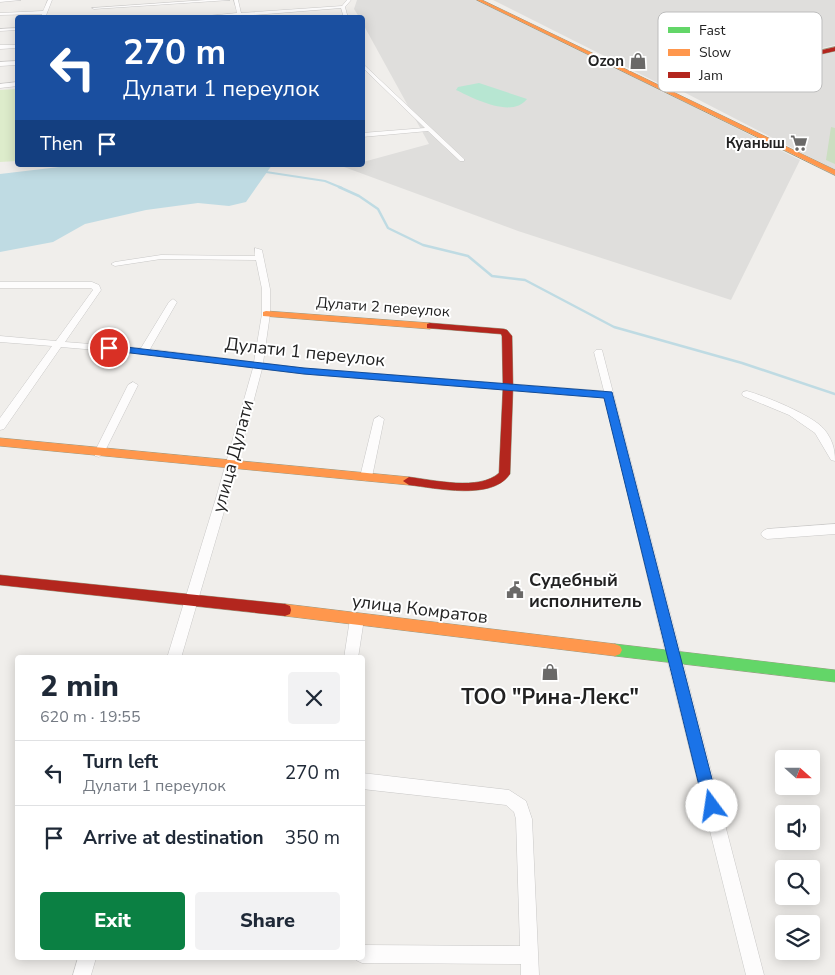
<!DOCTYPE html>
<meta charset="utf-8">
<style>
:root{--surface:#fff;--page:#f2f2f3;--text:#1f2937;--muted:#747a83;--line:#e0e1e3;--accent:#0b8043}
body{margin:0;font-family:"Nunito Sans",sans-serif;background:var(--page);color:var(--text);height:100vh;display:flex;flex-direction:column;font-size:19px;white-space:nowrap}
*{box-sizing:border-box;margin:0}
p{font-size:16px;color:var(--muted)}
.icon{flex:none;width:28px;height:28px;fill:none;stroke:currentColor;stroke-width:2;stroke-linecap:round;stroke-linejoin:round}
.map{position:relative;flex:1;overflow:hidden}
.drawer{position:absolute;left:15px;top:655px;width:350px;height:305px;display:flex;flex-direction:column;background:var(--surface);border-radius:5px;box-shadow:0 2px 12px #0003}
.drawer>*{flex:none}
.top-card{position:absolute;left:15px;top:15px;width:350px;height:152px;border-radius:5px;box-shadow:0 2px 12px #0003;background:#1a4fa0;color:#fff;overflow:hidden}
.needle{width:32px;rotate:111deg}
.controls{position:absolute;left:775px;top:750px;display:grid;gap:10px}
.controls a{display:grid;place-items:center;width:45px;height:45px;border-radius:5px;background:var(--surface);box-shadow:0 2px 12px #0003;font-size:25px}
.pin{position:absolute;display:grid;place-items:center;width:42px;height:42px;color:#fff;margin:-21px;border:2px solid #fff;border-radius:50%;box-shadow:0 1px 5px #0007}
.me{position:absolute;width:55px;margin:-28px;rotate:346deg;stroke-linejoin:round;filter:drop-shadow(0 0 4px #0008)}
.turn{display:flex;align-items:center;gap:18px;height:105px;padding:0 25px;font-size:22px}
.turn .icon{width:65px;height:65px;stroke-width:2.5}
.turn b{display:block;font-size:35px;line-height:42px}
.then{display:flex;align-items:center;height:48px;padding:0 25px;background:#0003;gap:10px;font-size:19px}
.round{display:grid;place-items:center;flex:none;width:52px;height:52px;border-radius:5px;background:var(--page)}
.overview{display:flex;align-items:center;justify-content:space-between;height:85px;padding:0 25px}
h1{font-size:30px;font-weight:800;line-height:38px}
.primary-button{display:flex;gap:10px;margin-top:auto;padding:10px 25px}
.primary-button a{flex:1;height:58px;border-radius:5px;background:var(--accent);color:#fff;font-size:20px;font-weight:800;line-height:58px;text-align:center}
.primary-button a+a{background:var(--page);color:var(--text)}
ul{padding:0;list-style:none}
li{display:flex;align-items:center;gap:15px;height:65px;padding:0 25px;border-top:1px solid var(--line)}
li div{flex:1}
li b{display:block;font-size:19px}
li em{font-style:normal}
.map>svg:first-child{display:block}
.residential{fill:#dfdedc}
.grass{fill:#ddeccb}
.forest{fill:#cbdec1}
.pitch{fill:#b7e6d2}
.water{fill:#bfdbe3}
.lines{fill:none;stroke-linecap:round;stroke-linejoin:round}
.stream-far1{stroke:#bfdbe3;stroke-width:2}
.stream{stroke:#bfdbe3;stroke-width:2.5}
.street-casing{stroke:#c9c8c7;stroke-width:1}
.fast-casing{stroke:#999a82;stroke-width:1}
.slow-casing{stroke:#999a82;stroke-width:1}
.jam-casing{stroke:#999a82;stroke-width:1}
.street{fill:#fdfcfc;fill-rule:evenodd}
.fast{fill:#63d668;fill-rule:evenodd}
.slow{fill:#ff974d;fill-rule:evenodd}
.jam{fill:#b3261e;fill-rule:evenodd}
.route{fill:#1a73e8;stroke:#114b97}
.labels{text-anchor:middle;stroke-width:4;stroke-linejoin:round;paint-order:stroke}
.far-poi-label{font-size:15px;font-weight:bold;fill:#222;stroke:#fff;text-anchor:end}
.far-street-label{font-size:15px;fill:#222;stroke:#fff}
.street-label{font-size:18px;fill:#222;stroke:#fff}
.poi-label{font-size:18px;font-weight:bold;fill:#222;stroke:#fff;text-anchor:start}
.near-poi-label{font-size:21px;font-weight:bold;fill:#222;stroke:#fff}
.key{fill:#fff;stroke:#bdbdbd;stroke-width:1}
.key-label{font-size:14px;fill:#222}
</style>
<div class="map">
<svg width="835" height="975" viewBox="0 0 835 975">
<rect width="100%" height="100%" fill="#f0eeeb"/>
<path class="residential" d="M 357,0 L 482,0 L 800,160 L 731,300 L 518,231 L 344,167 L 362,165 L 363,162 L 429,144 L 363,24 L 362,18 L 359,17 L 354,9 Z
M 493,0 L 835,0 L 835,45 L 664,86 Z
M 835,50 L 835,170 L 672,86 Z"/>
<path class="grass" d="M 17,89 L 17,161 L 0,162 L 0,90 Z"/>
<path class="forest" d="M 831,127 L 835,128 L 835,164 L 826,160 Z"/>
<path class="pitch" d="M 479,83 L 527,99 C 512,119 473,98 456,90 L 458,87 Z"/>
<path class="water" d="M 76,165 L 272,165 L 246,202 L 229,206 L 198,203 L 146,210 L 85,224 L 53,242 L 0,252 L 0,174 Z"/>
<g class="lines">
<path class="stream-far1" d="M 266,172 L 325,181 L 342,188"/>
<path class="stream" d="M 339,187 L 359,196 L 378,209 L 388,228 L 423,245 L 468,256 L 492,276 L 525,280 L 614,327 L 742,363 L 835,394"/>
<g class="street-casing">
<path id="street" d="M 0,0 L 21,0 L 0,2 Z
M 48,0 L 52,0 L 45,18 L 40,18 L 42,14 L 0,15 L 0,13 L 43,11 Z
M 206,0 L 230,0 L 94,9 L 92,8 Z
M 234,0 L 238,0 L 241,13 L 342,6 L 347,0 L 351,0 L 345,7 L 348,18 L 344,18 L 341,8 L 242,16 L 242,18 L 237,16 L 187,18 L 237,13 Z
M 18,28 L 18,30 L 0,31 L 0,29 Z
M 0,45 L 18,45 L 18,48 L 0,49 Z
M 18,61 L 18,65 L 0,66 L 0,62 Z
M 362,63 L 464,159 L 464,161 L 460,161 L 428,131 L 362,137 L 362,133 L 425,128 L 362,67 Z
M 18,82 L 18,86 L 0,88 L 0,84 Z
M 255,248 L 262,250 L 270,289 L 270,314 L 263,363 L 304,368 L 604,391 L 594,352 L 596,350 L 602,350 L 764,975 L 746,975 L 666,655 L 605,398 L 304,374 L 262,369 L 228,498 L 181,658 L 167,658 L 216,498 L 253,368 L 144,354 L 61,347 L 4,429 L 0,430 L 0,418 L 52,346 L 0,342 L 0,336 L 56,341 L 93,290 L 91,288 L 0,288 L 0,282 L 92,282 L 99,285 L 101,290 L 65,342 L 141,348 L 169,302 L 173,299 L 177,302 L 150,349 L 254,362 L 262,314 L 262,289 L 256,260 L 161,259 L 115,266 L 111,264 L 115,262 L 161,255 L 255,256 Z
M 133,382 L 138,385 L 104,453 L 99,457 L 95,456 L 94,453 L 128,385 Z
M 747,391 C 765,396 812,415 824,429 C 832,439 835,448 835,461 L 831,460 L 815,433 L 789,415 L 743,396 L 742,394 L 743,392 Z
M 379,416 L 384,419 L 372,477 L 366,481 L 360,477 L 374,419 Z
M 835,524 L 835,534 L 767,539 L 763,537 L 761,534 L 763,531 L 767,529 Z
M 357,613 L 362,615 L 364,619 L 358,658 L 344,658 L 350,619 L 352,615 Z
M 362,773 L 509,790 L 526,801 L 532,819 L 539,975 L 521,975 L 521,964 L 362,963 L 356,960 L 355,958 L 362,958 L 362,945 L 520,946 L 516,819 L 514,812 L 506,805 L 362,789 Z
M 78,958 L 96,958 L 91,975 L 73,975 Z"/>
</g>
<g class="fast-casing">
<path id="fast" d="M 615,644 L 835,670 L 835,682 L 615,656 L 610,654 L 608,650 L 610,646 Z"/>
</g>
<g class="slow-casing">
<path id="slow" d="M 477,0 L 482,0 L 835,170 L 835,175 Z
M 266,311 L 430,323 L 434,326 L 430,329 L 263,316 L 263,312 Z
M 0,438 L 409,477 L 415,481 L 409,485 L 0,446 Z
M 285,604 L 615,644 L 620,646 L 622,650 L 620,654 L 615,656 L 285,616 L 280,614 L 279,610 L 280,606 Z"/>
</g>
<g class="jam-casing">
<path id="jam" d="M 835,47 L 835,51 L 662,90 L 659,88 Z
M 430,323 L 504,329 L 507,330 L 512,336 L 513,387 L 510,474 C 492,501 436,488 409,485 L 403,481 L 409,477 C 434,480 479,491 499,473 L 503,387 L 502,336 L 501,334 L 427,328 L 427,324 Z
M 0,575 L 285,604 L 290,606 L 291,610 L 290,614 L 285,616 L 0,585 Z"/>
</g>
<use href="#street" class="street"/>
<use href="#fast" class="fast"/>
<use href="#slow" class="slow"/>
<use href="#jam" class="jam"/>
</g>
<path class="route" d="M 109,345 L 304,368 L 612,392 L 719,806 L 717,811 L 712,814 L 706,811 L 704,806 L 604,398 L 304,374 L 106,350 L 106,346 Z"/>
<defs>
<g id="shop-bare" transform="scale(1.35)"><path d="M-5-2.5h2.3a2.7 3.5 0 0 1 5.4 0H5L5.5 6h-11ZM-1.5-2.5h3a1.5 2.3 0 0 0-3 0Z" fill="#6a6968" stroke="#fff" stroke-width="2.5" paint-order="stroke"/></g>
<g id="supermarket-bare" transform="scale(1.35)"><path d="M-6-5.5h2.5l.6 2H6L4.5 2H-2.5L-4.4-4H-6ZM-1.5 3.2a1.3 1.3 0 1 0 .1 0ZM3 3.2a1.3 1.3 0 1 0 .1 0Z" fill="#6a6968" stroke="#fff" stroke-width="2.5" paint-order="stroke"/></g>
<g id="civic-bare" transform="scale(1.35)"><path d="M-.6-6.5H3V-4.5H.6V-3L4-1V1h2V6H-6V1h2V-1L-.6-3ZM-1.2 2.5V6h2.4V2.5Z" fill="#6a6968" stroke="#fff" stroke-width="2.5" paint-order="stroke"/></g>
</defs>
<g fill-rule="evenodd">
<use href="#shop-bare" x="638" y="61"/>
<use href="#supermarket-bare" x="799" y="143"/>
<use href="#civic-bare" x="515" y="590"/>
<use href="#shop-bare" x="550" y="672"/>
</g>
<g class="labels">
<g class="far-poi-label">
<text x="624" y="66">Ozon</text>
<text x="785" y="148">Куаныш</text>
</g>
<g class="far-street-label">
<text transform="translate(383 307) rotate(4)" y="5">Дулати 2 переулок</text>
</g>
<g class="street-label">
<text transform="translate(305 352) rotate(6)" y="6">Дулати 1 переулок</text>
<text transform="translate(233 456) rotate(-75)" y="6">улица Дулати</text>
<text transform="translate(420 609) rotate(7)" y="6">улица Комратов</text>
</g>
<g class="poi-label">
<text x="529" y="586">Судебный<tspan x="529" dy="21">исполнитель</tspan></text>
</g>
<g class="near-poi-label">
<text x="550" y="704">ТОО "Рина-Лекс"</text>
</g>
</g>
<rect x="658" y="12" width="164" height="80" rx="8" class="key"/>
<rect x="668" y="27" width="22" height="6" fill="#63d668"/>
<rect x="668" y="49" width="22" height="7" fill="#ff974d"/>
<rect x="668" y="72" width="22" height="6" fill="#b3261e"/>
<g class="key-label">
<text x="699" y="35">Fast</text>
<text x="699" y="57">Slow</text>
<text x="699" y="80">Jam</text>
</g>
</svg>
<div class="controls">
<a><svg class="needle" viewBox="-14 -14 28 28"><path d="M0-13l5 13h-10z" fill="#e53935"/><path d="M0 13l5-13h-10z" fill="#747a83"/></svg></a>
<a><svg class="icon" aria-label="sound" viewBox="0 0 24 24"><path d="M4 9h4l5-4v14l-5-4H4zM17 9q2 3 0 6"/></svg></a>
<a><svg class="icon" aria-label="search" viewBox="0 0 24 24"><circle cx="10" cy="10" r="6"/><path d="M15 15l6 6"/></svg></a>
<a><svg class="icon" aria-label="layers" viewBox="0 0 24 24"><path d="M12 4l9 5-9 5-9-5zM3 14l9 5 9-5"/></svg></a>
</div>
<div class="pin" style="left:109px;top:348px;background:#d93025"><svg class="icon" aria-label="arrive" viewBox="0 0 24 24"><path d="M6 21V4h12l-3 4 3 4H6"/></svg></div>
<svg class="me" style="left:712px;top:806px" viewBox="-20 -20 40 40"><circle r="19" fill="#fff"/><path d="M0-13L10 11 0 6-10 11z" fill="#1a73e8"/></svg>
<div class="top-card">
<div class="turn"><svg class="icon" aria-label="left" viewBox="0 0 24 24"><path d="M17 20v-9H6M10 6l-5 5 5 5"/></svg><div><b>270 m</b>Дулати 1 переулок</div></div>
<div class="then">Then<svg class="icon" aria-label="arrive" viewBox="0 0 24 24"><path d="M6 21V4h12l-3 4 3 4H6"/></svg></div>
</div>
<section class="drawer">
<div class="overview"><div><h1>2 min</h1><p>620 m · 19:55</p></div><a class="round"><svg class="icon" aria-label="close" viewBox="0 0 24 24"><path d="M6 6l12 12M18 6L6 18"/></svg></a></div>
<ul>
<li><svg class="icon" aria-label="left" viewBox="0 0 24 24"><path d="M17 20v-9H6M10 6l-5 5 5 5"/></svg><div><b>Turn left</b><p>Дулати 1 переулок</p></div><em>270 m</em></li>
<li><svg class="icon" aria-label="arrive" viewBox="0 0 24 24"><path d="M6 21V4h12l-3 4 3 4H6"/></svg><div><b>Arrive at destination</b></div><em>350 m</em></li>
</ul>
<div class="primary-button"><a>Exit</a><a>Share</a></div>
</section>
</div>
